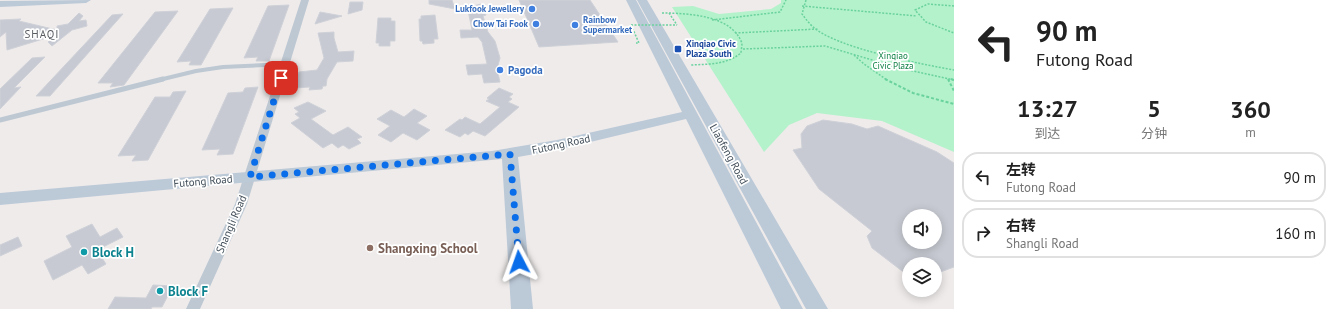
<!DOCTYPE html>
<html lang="zh">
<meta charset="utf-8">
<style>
:root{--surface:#fff;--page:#f2f2f2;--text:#222;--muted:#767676;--line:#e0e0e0}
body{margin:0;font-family:"PT Sans","Noto Sans SC",sans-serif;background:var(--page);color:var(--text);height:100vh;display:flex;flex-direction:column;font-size:15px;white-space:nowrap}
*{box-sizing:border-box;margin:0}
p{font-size:13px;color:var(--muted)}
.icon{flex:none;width:22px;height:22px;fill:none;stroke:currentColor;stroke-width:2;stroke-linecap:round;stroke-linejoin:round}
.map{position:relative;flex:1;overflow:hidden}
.side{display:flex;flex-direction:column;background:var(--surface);width:380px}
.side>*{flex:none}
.banner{background:#fff;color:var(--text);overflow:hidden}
.buttons{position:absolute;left:902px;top:209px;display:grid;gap:8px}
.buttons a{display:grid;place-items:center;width:40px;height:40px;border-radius:50%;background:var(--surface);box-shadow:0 2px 10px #0003;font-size:20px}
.pin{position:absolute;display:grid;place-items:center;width:34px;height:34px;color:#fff;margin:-17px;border-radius:8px;box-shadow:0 2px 6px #0006}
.me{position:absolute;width:44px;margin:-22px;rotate:356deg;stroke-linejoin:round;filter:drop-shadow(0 0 3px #0008)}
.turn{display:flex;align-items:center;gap:14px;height:84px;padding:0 16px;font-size:18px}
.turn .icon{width:52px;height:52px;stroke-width:2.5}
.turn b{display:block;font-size:28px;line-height:34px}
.eta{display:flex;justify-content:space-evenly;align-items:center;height:68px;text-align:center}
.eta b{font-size:24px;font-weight:800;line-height:28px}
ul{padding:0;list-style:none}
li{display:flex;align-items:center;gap:12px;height:50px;margin:0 8px 6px;padding:0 8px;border:2px solid var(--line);border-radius:16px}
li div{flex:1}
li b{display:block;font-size:15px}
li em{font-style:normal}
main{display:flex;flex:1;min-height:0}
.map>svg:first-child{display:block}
.green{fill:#b4f2cb}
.building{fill:#c7cad2;stroke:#cfd1d8;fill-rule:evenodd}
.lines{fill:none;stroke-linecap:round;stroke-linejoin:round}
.path-far1{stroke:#6ad29e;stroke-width:1.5;stroke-dasharray:2 1.5;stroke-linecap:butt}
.path{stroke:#6ad29e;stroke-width:2;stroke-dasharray:3 2;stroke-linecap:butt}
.lane-far1{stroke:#bdc8d3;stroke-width:4}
.lane{stroke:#bdc8d3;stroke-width:5}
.street{fill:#bdc8d3;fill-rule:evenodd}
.secondary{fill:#bcc9d7;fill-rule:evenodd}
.path-bridge{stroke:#6ad29e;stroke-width:1.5;stroke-dasharray:2 1.5;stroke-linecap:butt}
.route{stroke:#0a6de9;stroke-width:7;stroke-dasharray:0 12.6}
.shop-dot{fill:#3f7fe0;stroke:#fff;stroke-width:1.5}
.transit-dot{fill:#1a4fb4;stroke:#fff;stroke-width:1.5}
.education-dot{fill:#8d6e63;stroke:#fff;stroke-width:1.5}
.culture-dot{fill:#0f9aa8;stroke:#fff;stroke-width:1.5}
.labels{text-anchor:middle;stroke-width:3.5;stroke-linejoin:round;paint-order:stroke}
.far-shop-label{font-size:9px;font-weight:bold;fill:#366cbe;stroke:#fff;text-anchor:end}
.far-transit-label{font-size:9px;font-weight:bold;fill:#164399;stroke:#fff;text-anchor:start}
.far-park-label{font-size:9px;fill:#0f8046;stroke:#fff}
.far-quarter-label{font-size:11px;letter-spacing:1px;fill:#585c61;stroke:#fff}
.shop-label{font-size:11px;font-weight:bold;fill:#366cbe;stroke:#fff;text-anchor:start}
.street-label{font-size:11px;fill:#434f5a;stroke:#fff}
.near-education-label{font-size:13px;font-weight:bold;fill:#785e54;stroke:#fff;text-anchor:start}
.near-culture-label{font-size:13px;font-weight:bold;fill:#0d838f;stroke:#fff;text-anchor:start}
</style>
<main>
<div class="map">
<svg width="954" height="309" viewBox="0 0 954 309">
<rect width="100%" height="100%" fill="#efebeb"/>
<path class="green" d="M 781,0 L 954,0 L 954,152 L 882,121 L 817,113 L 789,125 L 764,152 L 672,7 L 693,6 L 719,14 L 771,9 L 781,3 Z"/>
<path class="building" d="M 429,0 L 452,0 L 455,9 L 429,4 Z
M 519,0 L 590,0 L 618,42 L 539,47 Z
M 350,2 L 363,2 L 362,10 L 348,14 Z
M 481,4 L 486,15 L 483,16 L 488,32 L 495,41 L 500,58 L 497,69 L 500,82 L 484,83 L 482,74 L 468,75 L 466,65 L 487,64 L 482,42 L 478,37 L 461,38 L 460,30 L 472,30 L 467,5 L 473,6 Z
M 289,5 L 269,61 L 256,61 L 258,57 L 244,58 L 268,6 Z
M 233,8 L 201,65 L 189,65 L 191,61 L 177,62 L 210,9 Z
M 178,11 L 124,85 L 110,87 L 113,83 L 98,83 L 155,12 Z
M 320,12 L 342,16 L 315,24 Z
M 79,13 L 83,16 L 79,21 L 86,20 L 87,26 L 72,30 L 52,46 L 48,42 L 56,35 L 7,50 L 6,32 L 0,37 L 0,20 L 21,19 L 19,21 L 57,30 L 57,26 L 68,24 Z
M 123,14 L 50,96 L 36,96 L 112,15 Z
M 435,15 L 438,39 L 434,39 L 434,43 L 423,44 L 422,41 L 420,41 L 419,19 L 421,19 L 421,16 Z
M 378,18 L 391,18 L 391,21 L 395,21 L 395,41 L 390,41 L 390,46 L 379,46 L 379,43 L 376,43 Z
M 334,32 L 334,38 L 338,52 L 354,51 L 353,61 L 337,62 L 327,79 L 326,86 L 323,86 L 322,89 L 309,90 L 310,87 L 295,88 L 296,85 L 294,85 L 296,74 L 298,74 L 299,72 L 317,70 L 324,58 L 318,33 Z
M 45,57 L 14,88 L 21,87 L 0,109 L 0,89 L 32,58 Z
M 258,87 L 233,154 L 217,155 L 220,149 L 202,150 L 228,93 L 243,92 L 245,88 Z
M 499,88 L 513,94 L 509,97 L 512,99 L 508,102 L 519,107 L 485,136 L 473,131 L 468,135 L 465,133 L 460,137 L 445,130 L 460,119 L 462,120 L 465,117 L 480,124 L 500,107 L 486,101 L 489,99 L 487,98 Z
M 186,91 L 148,160 L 132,161 L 136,155 L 118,156 L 155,97 L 170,97 L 173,92 Z
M 308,102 L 326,111 L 311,119 L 333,135 L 348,127 L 362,137 L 357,139 L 361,143 L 349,149 L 343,145 L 338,148 L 332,143 L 323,148 L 291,123 L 300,118 L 295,114 L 299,112 L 294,108 Z
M 414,109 L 427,116 L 417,123 L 430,130 L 417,140 L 403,133 L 391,142 L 378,135 L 390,126 L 377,119 L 391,110 L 404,117 Z
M 823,120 L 852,124 L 867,129 L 878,126 L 937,152 L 954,163 L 954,267 L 935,274 L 935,264 L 909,264 L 909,273 L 902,271 L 872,248 L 867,236 L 872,231 L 819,189 L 793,150 L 802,148 L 801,134 L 807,126 ZM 909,216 L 935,216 L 935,242 L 909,242 Z
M 92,224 L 100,237 L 117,228 L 123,237 L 97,250 L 106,264 L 88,274 L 82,265 L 53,280 L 44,261 L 72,247 L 66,236 Z
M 18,237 L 22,246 L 0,256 L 0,245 Z
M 153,285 L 173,286 L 162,307 L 152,307 L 151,309 L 108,309 L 115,297 L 146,298 Z"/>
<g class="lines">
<path class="path-far1" d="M 806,0 L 802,14 C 805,18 808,22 812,26 C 835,48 921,64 954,70
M 802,6 L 917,16
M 954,6 L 928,4 L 915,10 L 926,22 L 954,33
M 662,13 L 669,13 L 677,25
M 669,13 C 692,14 730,16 741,41 C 743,44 741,49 741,53 C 726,65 709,64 691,65
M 712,20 L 780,12 L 786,0
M 631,25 L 639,43 L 636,43
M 735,33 L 818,29
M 743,49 L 825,46 L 899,68 L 954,80
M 854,55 L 864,64 L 887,80"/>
<path class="path" d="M 885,79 L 913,93 L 954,104
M 948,79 L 954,91
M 951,79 L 954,80"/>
<path class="lane-far1" d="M 159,80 L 196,71 L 223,67 L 286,64"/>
<path class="lane" d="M 0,120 L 163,79"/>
<path class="street" d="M 301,0 L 309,0 L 247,204 L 200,309 L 186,309 L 235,204 Z"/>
<path class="secondary" d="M 91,0 L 86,3 L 0,7 L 0,1 Z
M 626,0 L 636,0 L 803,309 L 781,309 L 686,119 L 557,150 L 518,157 L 533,309 L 511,309 L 502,159 L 0,205 L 0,193 L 492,151 L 557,140 L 682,112 Z
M 637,0 L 647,0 L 828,309 L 806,309 Z"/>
<path class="path-bridge" d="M 631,25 L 677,25"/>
</g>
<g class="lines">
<path class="route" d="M 281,78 L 250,177 L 510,154 L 519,262"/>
</g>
<g class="shop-dot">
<circle cx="532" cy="9" r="4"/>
<circle cx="536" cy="24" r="4"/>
<circle cx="575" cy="25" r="4"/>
<circle cx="500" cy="70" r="4"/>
</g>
<rect class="transit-dot" x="674" y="45" width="8" height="8" rx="2"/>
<circle class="education-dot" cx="370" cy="248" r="4"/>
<g class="culture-dot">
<circle cx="84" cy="252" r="4"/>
<circle cx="160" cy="291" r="4"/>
</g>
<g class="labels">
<g class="far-shop-label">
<text x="524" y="12">Lukfook Jewellery</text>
<text x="583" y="23" text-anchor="start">Rainbow<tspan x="583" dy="10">Supermarket</tspan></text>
<text x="528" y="27">Chow Tai Fook</text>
</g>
<g class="far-transit-label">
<text x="686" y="47">Xinqiao Civic<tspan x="686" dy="10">Plaza South</tspan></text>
</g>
<g class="far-park-label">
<text x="893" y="59">Xinqiao<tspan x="893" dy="10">Civic Plaza</tspan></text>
</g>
<g class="far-quarter-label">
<text x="42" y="38">SHAQI</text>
</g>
<g class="shop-label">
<text x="508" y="74">Pagoda</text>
</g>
<g class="street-label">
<text transform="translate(561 144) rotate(-12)" y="4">Futong Road</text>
<text transform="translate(729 154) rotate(61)" y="4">Liaofeng Road</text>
<text transform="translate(203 181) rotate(-5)" y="4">Futong Road</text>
<text transform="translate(231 224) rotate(-67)" y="4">Shangli Road</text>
</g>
<g class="near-education-label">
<text x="378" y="253">Shangxing School</text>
</g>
<g class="near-culture-label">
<text x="92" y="257">Block H</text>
<text x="168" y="296">Block F</text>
</g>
</g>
</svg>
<div class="buttons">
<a><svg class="icon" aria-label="sound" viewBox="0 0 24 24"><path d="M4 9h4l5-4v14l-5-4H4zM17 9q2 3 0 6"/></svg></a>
<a><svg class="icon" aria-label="layers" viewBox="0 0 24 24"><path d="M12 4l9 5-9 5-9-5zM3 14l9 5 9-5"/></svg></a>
</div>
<div class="pin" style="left:281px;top:78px;background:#d93025"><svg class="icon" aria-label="arrive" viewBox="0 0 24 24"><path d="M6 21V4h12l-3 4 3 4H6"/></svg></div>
<svg class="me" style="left:519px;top:262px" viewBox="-20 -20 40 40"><path d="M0-17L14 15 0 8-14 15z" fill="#0a6de9" stroke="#fff" stroke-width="4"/></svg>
</div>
<section class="side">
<div class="banner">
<div class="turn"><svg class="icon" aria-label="left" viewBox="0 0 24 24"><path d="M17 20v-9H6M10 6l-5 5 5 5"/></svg><div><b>90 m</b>Futong Road</div></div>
</div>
<div class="eta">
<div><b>13:27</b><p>到达</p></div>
<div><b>5</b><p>分钟</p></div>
<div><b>360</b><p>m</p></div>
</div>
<ul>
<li><svg class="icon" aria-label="left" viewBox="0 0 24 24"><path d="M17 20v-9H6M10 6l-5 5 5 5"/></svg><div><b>左转</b><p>Futong Road</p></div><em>90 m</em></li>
<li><svg class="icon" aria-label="right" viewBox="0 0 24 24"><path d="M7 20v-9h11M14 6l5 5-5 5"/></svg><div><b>右转</b><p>Shangli Road</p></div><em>160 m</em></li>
</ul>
</section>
</main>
